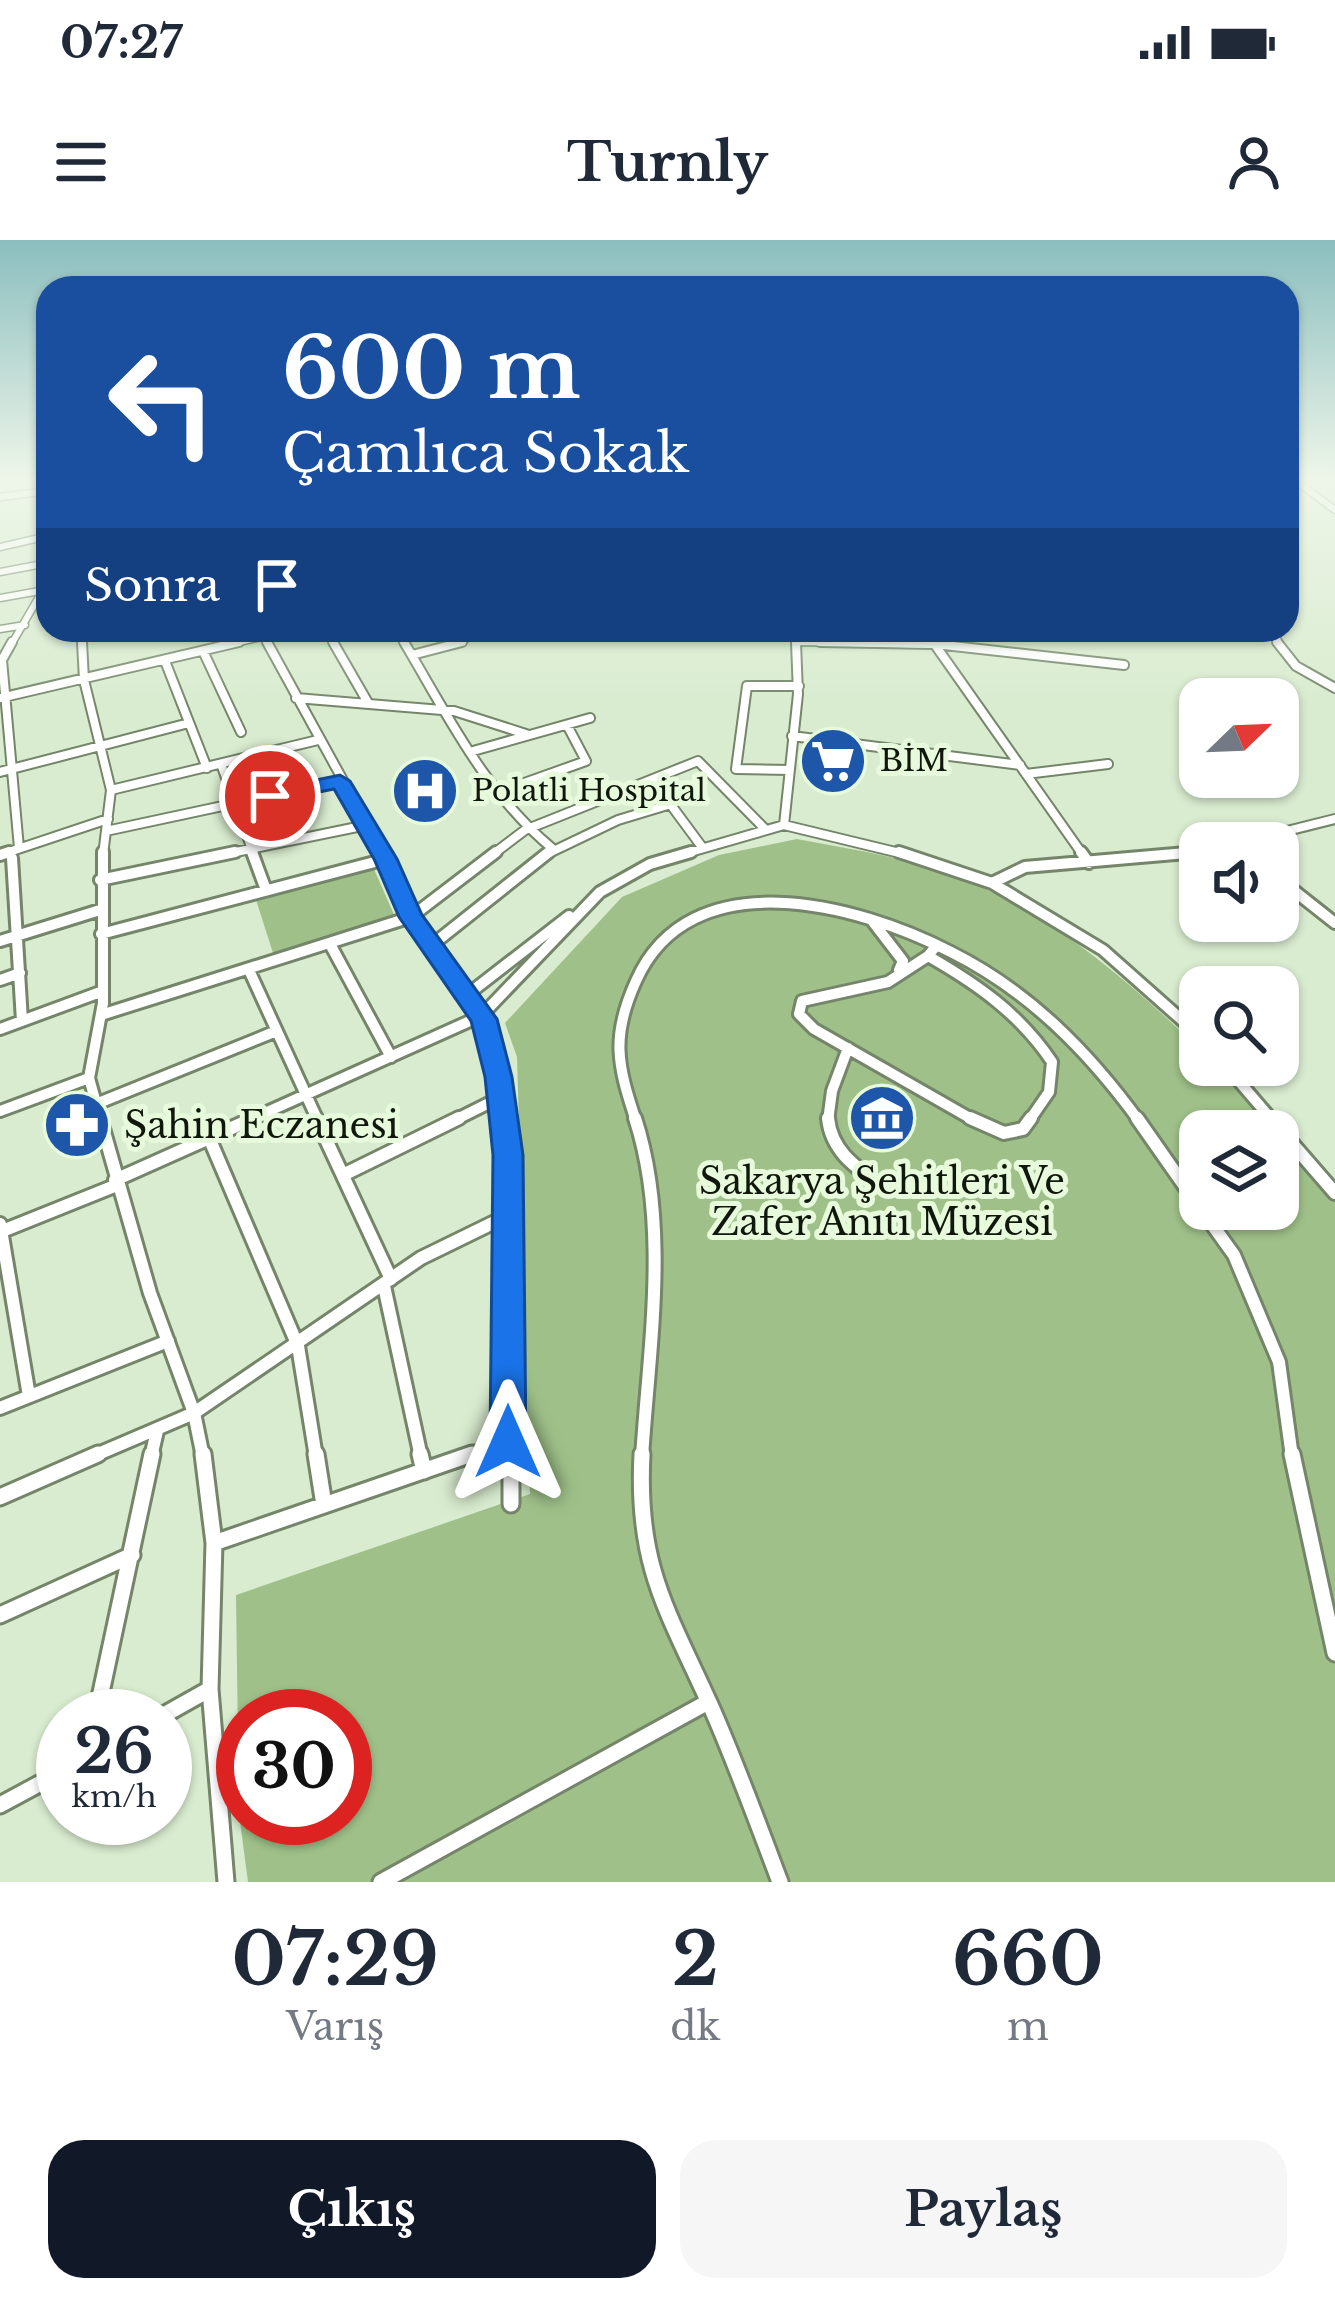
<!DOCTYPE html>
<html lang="tr">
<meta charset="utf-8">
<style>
:root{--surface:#fff;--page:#f6f6f7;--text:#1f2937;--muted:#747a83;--accent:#111827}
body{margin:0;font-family:"Libre Baskerville",serif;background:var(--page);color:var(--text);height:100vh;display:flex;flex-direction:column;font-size:45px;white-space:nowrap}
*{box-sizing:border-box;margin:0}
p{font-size:39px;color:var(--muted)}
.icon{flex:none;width:66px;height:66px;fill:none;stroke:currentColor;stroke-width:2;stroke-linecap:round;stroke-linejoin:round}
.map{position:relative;height:1642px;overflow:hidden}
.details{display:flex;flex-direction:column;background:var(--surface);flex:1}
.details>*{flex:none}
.guide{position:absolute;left:36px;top:36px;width:1263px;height:366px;border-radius:36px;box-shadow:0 3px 9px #0004;background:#1a4fa0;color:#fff;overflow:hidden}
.needle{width:78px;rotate:67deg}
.buttons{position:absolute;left:1179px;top:438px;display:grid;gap:24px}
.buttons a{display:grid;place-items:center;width:120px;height:120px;border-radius:24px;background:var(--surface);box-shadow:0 3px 9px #0004;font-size:60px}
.speed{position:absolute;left:36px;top:1449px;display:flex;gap:24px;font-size:60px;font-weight:700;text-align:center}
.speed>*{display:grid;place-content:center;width:156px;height:156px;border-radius:50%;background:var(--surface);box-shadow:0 3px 9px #0004;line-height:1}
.speed small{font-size:30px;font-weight:400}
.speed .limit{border:18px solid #d22;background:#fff;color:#111}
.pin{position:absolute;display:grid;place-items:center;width:102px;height:102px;color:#fff;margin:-51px;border:6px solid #fff;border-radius:50%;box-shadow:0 3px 12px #0007}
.me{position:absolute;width:132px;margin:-66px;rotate:0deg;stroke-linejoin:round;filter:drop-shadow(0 0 9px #0008)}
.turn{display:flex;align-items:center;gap:42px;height:252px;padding:0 48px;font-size:54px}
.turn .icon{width:156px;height:156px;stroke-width:2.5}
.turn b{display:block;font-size:84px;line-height:102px}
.then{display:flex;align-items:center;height:114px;padding:0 48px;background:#0003;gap:24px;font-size:45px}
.eta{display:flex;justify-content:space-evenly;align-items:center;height:204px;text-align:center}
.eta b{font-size:72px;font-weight:800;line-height:84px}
.cta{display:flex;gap:24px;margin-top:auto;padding:24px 48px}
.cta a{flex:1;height:138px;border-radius:36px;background:var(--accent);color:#fff;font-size:48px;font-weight:800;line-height:138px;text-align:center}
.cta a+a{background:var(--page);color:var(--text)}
.status{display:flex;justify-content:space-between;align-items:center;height:84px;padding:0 60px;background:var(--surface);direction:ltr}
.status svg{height:33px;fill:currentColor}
header{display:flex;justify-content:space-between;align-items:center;height:156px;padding:0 48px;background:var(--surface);font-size:54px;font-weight:800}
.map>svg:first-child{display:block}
.green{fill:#9fc189;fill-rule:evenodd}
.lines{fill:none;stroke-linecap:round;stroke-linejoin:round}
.minor-far4-casing{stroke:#74856a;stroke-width:9}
.minor-far3-casing{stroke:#74856a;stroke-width:12}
.minor-far2-casing{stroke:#74856a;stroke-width:16}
.minor-far1-casing{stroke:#74856a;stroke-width:18}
.minor-casing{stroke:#74856a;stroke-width:21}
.minor-far4{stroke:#fff;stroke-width:6}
.minor-far3{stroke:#fff;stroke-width:8}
.minor-far2{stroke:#fff;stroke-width:10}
.minor-far1{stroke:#fff;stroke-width:12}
.minor{stroke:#fff;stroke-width:15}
.route{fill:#1a73e8;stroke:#114b97;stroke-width:3}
.labels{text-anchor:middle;stroke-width:10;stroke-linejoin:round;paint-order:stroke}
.far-poi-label{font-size:30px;fill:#10170c;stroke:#e7fadc;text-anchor:start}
.poi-label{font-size:36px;fill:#10170c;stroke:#e7fadc;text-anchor:start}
</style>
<div class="status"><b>07:27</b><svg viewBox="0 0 49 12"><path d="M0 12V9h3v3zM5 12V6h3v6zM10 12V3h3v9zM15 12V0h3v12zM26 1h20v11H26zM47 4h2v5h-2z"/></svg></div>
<header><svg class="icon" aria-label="menu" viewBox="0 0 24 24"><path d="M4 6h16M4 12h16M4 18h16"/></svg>Turnly<svg class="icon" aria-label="person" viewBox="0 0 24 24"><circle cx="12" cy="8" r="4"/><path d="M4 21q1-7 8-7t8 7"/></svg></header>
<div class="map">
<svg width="1335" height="1642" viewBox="0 0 1335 1642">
<rect width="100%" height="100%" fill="#d9eccf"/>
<path class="green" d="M 797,599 C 854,610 914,618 968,641 C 1056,678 1133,744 1200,810 L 1200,825 L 1214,825 L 1273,891 L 1200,891 L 1200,969 L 1278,969 L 1278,897 L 1335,962 L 1335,1642 L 248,1642 L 239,1574 L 236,1355 L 530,1254 L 517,817 L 505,783 L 622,657 L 719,615 ZM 243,1476 L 345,1476 L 345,1578 L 243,1578 Z
M 373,627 L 396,679 L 274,716 L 256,660 Z"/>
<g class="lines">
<g class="minor-far4-casing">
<path id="minor-far4" d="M 1292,238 L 1335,270
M 0,257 L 48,251
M 0,307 L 48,296
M 0,332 L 48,323
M 0,358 L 45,350
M 0,389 L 25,385
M 326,390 L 335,405
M 397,390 L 406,405
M 792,390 L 797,405
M 924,390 L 935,405
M 1275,390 L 1279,405
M 264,396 L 269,405
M 799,402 L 947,405
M 11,405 L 43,350 L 48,331
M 82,405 L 86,390
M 226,405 L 292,390
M 452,405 L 466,399 L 459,390"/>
</g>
<g class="minor-far3-casing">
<path id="minor-far3" d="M 12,402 L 2,420 L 19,608
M 82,402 L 84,440 L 111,550 L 103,615
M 267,402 L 384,615
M 333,402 L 367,461
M 404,402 C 448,476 486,554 553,609
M 820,402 L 935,404 L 1124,425
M 933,402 L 1083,615
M 1277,402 L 1296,426 L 1335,448
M 203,411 L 241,492
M 412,415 L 462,402
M 165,421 L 207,528
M 0,458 L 239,402
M 296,458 L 454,471 L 529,495
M 792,496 L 1020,525
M 473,511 L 590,478
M 221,524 L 254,615
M 789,530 L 736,529 L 747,446 L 799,446
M 0,532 L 189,483
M 1026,534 L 1108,524
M 654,542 L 702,607
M 111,550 L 318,500
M 499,552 L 586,521 L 567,485
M 784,585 L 798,454 L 796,402
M 106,591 L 340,541
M 1239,603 L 1335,579
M 0,615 L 108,579
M 221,615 L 367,585
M 492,615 L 525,590 L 698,521 L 765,589
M 545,615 L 618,580 L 671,564
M 680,615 L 784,585 L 908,615
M 1163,615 L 1200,612"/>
</g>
<g class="minor-far2-casing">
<path id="minor-far2" d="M 252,612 L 266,650
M 382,612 L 411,677 L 484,779 L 504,881
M 899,612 L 992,643 L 1103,710 L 1200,796
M 1081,612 L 1089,623
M 0,615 L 9,612
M 12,618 L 22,781
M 1278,638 L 1335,683
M 100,640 L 235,612
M 992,643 L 1025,627 L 1198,612
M 873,682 L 903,721 L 899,730
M 101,694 L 386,619
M 0,701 L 100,670
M 330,704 L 391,817
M 432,705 L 549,612
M 928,716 C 977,744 1020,774 1052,822 L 1049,852 L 1029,881
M 928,716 L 888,742 L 802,761 L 799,774 L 814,789 L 975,881
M 928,716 L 936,706
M 249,730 L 318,881
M 0,740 L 20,733
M 467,755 L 569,676
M 101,775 L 411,677 L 496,612
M 0,789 L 103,751
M 1225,825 L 1273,881
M 96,864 L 274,792
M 0,871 L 89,838
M 101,881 L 89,838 L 103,763 L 103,612
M 247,881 L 481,776 L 600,652 L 650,624 L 691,612
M 453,881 L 499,858
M 636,881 C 617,824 611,796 636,741 C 690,619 858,664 951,712 C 1029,751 1088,811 1139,881
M 828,881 L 832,851 L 848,808"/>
</g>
<g class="minor-far1-casing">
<path id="minor-far1" d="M 100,878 L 150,1053 L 194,1173 L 203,1217
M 316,878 L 391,1039
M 504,878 L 511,1217
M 635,878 C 670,985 649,1107 642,1217
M 828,878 C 831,910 854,926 879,944
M 970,878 L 1004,893 L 1023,889 L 1031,878
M 1137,878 L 1200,968
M 1270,878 L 1335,953
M 210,900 L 298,1106 L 316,1217
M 347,933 L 459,878
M 115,940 L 254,878
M 1201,969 L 1234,1015 L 1279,1122 L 1292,1217
M 0,984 L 29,1156
M 0,992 L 117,945
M 384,1046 L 421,1217
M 0,1168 L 168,1101
M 91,1217 L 194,1173 L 421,1018 L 507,976
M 151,1217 L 157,1191
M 463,1217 L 508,1202"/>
</g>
<g class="minor-casing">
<path id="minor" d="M 203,1214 L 214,1303 L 210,1449 L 226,1642
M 316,1214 L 324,1265
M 420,1214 L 424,1231
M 511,1214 L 511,1264
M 642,1214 C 636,1327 668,1371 712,1469 C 737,1526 758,1584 780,1642
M 1292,1214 L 1335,1413
M 0,1257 L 98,1214
M 214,1303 L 472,1214
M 0,1375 L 132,1315
M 96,1476 L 152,1214
M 162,1476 L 210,1449
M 0,1565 L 63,1531
M 381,1642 L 708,1462"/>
</g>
<use href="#minor-far4" class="minor-far4"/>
<use href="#minor-far3" class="minor-far3"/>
<use href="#minor-far2" class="minor-far2"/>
<use href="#minor-far1" class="minor-far1"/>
<use href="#minor" class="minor"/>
</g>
<linearGradient id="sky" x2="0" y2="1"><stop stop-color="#8bbebf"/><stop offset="0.51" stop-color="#eef6e9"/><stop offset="1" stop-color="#eef6e9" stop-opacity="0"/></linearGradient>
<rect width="1335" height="468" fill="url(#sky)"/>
<path class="route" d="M 340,535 L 350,541 L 397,619 L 422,675 L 497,779 L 512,837 L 523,915 L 526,1202 L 521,1215 L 508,1220 L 495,1215 L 490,1202 L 493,915 L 485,837 L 471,781 L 399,677 L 374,619 L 334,549 L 270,562 L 259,556 L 262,551 Z"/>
<defs>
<g id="supermarket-disc" transform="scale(3.45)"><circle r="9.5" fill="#1e57a9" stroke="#e7fadc"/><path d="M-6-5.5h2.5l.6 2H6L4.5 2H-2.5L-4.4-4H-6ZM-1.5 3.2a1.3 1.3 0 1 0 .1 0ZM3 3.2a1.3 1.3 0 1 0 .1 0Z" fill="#fff"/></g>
<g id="hospital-disc" transform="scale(3.45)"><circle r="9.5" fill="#1e57a9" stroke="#e7fadc"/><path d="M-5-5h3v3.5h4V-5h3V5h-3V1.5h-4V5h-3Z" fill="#fff"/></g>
<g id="museum-disc" transform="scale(3.45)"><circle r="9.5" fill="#1e57a9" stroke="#e7fadc"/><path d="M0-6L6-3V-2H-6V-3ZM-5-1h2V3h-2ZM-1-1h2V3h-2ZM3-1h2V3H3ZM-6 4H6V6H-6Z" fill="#fff"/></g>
<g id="pharmacy-disc" transform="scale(3.45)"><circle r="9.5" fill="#1e57a9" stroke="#e7fadc"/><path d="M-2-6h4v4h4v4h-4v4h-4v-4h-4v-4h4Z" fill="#fff"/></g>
</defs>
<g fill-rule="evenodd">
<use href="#supermarket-disc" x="833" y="521"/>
<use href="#hospital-disc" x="425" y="551"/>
<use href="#museum-disc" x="882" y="878"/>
<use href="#pharmacy-disc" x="77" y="885"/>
</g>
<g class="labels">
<g class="far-poi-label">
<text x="880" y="531">BİM</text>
<text x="472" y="561">Polatli Hospital</text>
</g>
<g class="poi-label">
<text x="124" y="898">Şahin Eczanesi</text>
<text x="882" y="954" text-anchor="middle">Sakarya Şehitleri Ve<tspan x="882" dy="41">Zafer Anıtı Müzesi</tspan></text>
</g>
</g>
</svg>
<div class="buttons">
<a><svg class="needle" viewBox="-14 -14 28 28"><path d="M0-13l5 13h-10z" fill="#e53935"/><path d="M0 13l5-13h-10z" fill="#747a83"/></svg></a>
<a><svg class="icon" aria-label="sound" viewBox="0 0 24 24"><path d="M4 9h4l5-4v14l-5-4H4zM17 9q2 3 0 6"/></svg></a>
<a><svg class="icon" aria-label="search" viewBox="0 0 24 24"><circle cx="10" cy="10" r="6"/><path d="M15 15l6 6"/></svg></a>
<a><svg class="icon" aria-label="layers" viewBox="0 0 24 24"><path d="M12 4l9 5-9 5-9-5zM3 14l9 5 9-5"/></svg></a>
</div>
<div class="speed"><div>26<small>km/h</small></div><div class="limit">30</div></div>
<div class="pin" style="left:270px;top:556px;background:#d93025"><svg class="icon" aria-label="arrive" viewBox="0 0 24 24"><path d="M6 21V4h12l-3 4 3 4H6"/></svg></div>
<svg class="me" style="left:508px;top:1202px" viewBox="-20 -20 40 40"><path d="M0-17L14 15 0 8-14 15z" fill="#1a73e8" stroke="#fff" stroke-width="4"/></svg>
<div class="guide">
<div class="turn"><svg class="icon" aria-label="left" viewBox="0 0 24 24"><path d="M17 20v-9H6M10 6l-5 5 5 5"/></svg><div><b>600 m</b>Çamlıca Sokak</div></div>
<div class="then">Sonra<svg class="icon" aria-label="arrive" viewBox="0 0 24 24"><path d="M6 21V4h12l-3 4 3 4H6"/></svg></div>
</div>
</div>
<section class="details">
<div class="eta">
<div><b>07:29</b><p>Varış</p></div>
<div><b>2</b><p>dk</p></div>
<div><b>660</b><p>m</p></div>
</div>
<div class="cta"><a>Çıkış</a><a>Paylaş</a></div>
</section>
